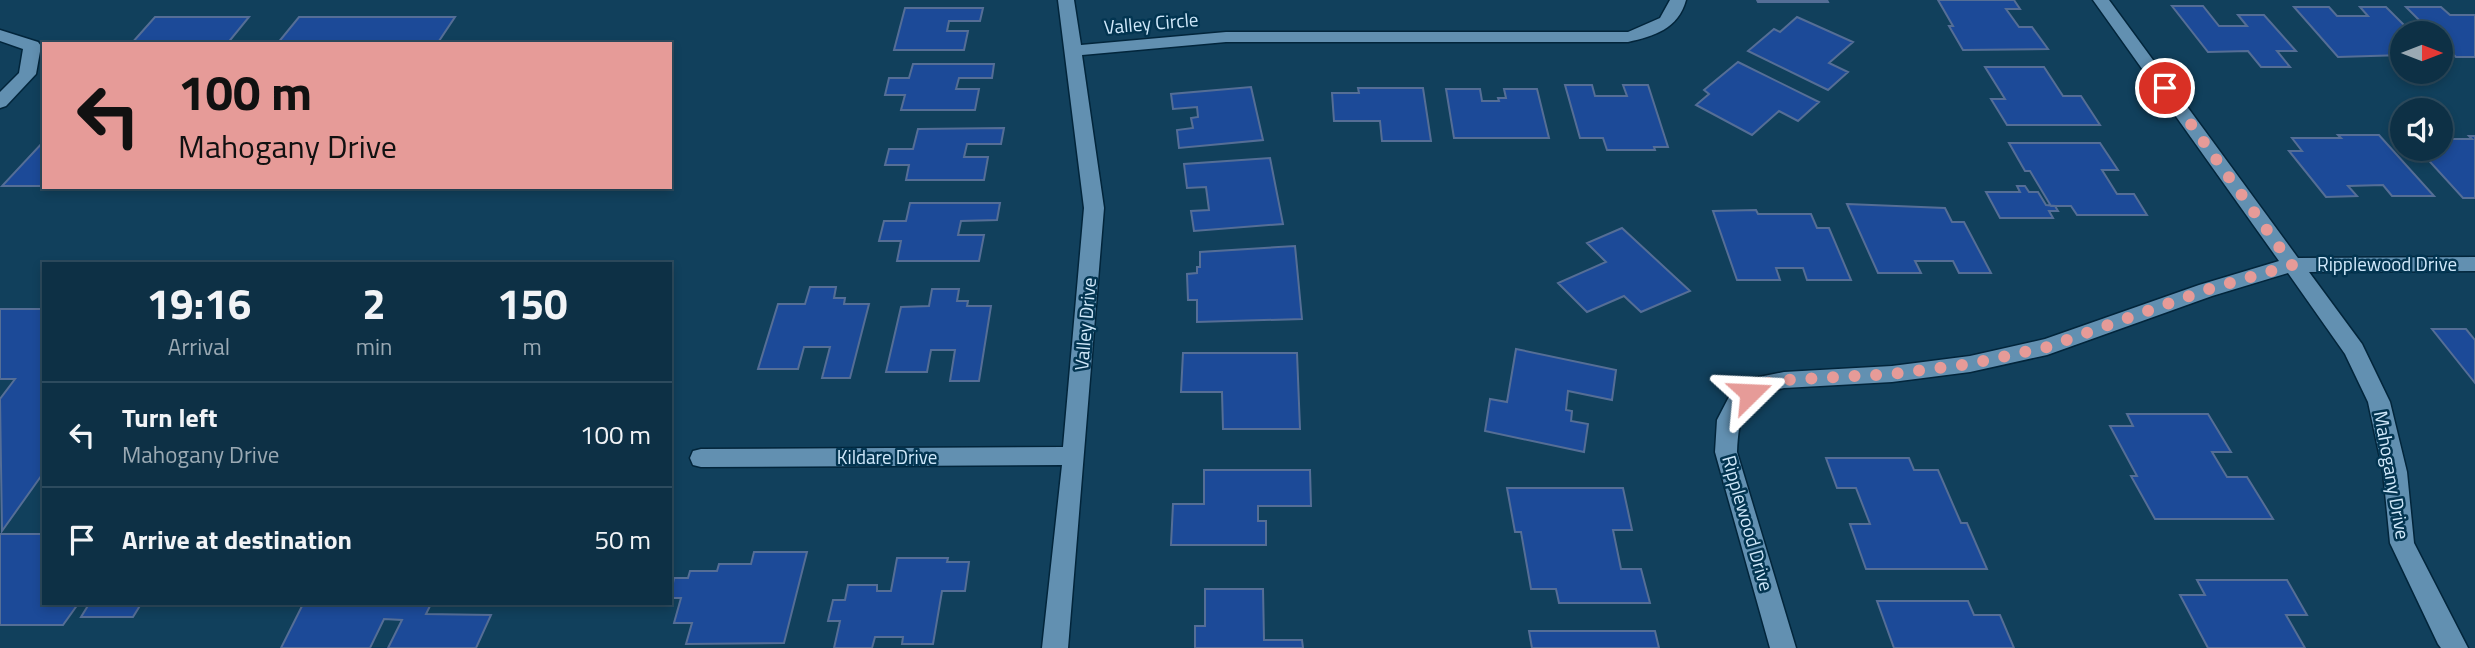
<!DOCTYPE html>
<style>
:root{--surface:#0d3045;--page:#16384c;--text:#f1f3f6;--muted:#9aa9b3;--line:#2d4b5e}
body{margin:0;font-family:"Titillium Web",sans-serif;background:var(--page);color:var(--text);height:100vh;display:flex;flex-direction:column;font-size:26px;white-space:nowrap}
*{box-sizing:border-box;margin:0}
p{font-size:23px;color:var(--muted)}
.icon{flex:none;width:38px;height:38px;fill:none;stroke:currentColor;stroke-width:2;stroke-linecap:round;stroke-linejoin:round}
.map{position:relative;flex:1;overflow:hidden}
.drawer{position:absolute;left:42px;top:262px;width:630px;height:343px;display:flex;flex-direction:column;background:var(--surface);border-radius:0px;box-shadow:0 4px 10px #0003,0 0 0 2px var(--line)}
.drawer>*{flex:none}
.banner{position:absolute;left:42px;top:42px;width:630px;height:147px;border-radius:0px;box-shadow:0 4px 10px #0003,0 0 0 2px var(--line);background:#e69b98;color:#111;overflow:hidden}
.needle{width:46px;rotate:90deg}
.controls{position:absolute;left:2390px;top:21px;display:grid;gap:14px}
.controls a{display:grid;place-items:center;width:63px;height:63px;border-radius:50%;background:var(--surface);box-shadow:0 4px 10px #0003,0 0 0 2px var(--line);font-size:35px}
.pin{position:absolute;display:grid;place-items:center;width:60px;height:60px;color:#fff;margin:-30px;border:4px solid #fff;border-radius:50%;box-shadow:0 2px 7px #0007}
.me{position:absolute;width:77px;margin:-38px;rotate:69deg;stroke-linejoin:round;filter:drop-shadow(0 0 5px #0008)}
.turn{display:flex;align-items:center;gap:24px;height:147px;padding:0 21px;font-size:32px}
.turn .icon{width:91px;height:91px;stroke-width:2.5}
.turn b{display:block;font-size:49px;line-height:60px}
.eta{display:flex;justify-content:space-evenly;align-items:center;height:119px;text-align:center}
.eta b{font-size:42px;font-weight:700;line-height:49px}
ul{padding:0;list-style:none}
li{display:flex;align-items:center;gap:21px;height:105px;padding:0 21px;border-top:2px solid var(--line)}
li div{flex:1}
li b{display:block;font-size:26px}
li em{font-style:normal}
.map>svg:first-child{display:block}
.building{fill:#1c4a98;stroke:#556e96;stroke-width:2}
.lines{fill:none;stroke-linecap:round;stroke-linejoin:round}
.minor-casing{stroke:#02253b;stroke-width:3}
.minor{fill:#6290b1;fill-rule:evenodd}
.route{stroke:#e69b98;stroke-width:12;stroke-dasharray:0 21.6}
.labels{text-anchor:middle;stroke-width:5;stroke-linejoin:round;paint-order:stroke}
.street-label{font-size:19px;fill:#d1e9fb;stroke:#033551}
</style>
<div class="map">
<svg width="2475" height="648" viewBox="0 0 2475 648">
<rect width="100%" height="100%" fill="#11405c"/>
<path class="building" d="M 1757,0 L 1827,0 L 1828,2 L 1758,2 Z
M 1938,0 L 2014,0 L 2020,9 L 2006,9 L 2019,27 L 2032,27 L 2048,49 L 1963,50 L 1949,26 L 1953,26 Z
M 2172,6 L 2203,6 L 2219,26 L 2247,26 L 2238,15 L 2264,15 L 2296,51 L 2277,51 L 2290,67 L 2261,67 L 2248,51 L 2208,52 Z
M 2294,7 L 2329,7 L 2337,16 L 2368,16 L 2360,7 L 2386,7 L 2412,33 L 2403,33 L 2403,55 L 2338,57 Z
M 2406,7 L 2441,7 L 2450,15 L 2475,15 L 2475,57 L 2456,57 L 2441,43 L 2441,33 L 2432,33 Z
M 905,8 L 983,8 L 980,21 L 949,21 L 947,31 L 968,31 L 964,50 L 894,50 Z
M 155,17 L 249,17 L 227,44 L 131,44 Z
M 299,17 L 455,17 L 437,44 L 277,44 Z
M 1797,17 L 1853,42 L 1829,63 L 1848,72 L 1828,90 L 1748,51 L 1774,29 L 1780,32 Z
M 1738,62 L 1819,102 L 1798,121 L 1779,111 L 1752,135 L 1696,105 L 1709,94 L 1704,90 Z
M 913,64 L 994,64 L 992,78 L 959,78 L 956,89 L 979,89 L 975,110 L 901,110 L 905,95 L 885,95 L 889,78 L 909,78 Z
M 1985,67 L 2044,67 L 2063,96 L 2081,96 L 2100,125 L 2007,125 L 1991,99 L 2005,99 Z
M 1565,85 L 1592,85 L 1595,96 L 1627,96 L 1623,85 L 1648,85 L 1668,147 L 1654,147 L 1655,150 L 1607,150 L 1603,138 L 1580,138 Z
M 1251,87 L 1263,140 L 1179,148 L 1177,130 L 1193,128 L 1191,118 L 1198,117 L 1197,107 L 1173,109 L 1171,94 Z
M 1358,88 L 1423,88 L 1431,141 L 1382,141 L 1380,121 L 1334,121 L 1332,93 L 1359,93 Z
M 1446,89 L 1480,89 L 1482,101 L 1499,101 L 1498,98 L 1506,98 L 1504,89 L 1537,89 L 1549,138 L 1454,138 Z
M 1004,128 L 1001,144 L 967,144 L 964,157 L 988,157 L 984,180 L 906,180 L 909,165 L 885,165 L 889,149 L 913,149 L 918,129 Z
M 2338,135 L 2379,135 L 2434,196 L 2392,196 L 2383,185 L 2348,186 L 2357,196 L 2326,197 L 2289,151 L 2302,151 L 2292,138 L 2341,138 Z
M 2469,136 L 2475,136 L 2475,198 L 2463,198 L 2421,152 L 2441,149 L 2441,139 L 2472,139 Z
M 44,141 L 44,186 L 2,186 Z
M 2009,143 L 2100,143 L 2118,170 L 2102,170 L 2117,194 L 2134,194 L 2147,215 L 2077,215 L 2071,206 L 2051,206 L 2030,171 L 2025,171 Z
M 1270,158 L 1283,224 L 1194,231 L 1191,211 L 1209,210 L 1206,187 L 1187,188 L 1184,164 Z
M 2017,186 L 2025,186 L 2029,192 L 2038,192 L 2046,205 L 2055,206 L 2058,211 L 2049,211 L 2053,218 L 2000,218 L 1986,192 L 2020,192 Z
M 910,203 L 1000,203 L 997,220 L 961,221 L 958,235 L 984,235 L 979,261 L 897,261 L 901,241 L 879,241 L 884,221 L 906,221 Z
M 1847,204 L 1945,208 L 1952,222 L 1964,222 L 1991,273 L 1959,273 L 1953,261 L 1915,261 L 1921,273 L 1878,273 Z
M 1756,210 L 1758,214 L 1811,214 L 1817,228 L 1829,228 L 1851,280 L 1807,280 L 1803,268 L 1776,268 L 1780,280 L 1737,280 L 1713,211 Z
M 1622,228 L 1690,291 L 1641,312 L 1624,296 L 1587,312 L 1558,283 L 1606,262 L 1587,243 Z
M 1295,246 L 1302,319 L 1197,322 L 1197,300 L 1188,300 L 1187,274 L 1197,273 L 1197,267 L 1200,267 L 1200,252 Z
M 810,287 L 836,287 L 834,298 L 845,298 L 844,304 L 869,304 L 850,378 L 822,378 L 830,347 L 804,347 L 798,369 L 758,369 L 778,304 L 805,304 Z
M 932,289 L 959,289 L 957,301 L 968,301 L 967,306 L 991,306 L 979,381 L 950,381 L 955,350 L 931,350 L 927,372 L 886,372 L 901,307 L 929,306 Z
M 0,309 L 44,309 L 44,472 L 2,531 L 0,399 L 15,379 L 0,379 Z
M 2432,329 L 2466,329 L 2475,340 L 2475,383 Z
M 1516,349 L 1616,370 L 1612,400 L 1568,391 L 1566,410 L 1572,411 L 1571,421 L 1588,424 L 1584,452 L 1485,431 L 1490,399 L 1507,402 Z
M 1183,353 L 1297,353 L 1300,429 L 1223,429 L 1222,392 L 1181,392 Z
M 2127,414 L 2208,414 L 2231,452 L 2212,452 L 2227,477 L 2247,477 L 2273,519 L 2155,519 L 2131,476 L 2137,476 L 2110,426 L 2133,426 Z
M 1826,458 L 1909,458 L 1914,470 L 1938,470 L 1961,523 L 1967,523 L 1987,569 L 1866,569 L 1850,524 L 1870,524 L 1856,488 L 1837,488 Z
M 1204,470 L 1310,470 L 1311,506 L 1258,506 L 1258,521 L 1266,521 L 1266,545 L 1171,545 L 1173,504 L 1204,504 Z
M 1507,488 L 1623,488 L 1632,530 L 1613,530 L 1621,569 L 1641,569 L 1650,603 L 1559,603 L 1556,589 L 1531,589 L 1521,532 L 1515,532 Z
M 0,534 L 44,534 L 44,604 L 78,604 L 63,625 L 0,625 Z
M 754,552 L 807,552 L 784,643 L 686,644 L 692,623 L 674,623 L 681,598 L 670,598 L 674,578 L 688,578 L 690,571 L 717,571 L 719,564 L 751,564 Z
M 897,558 L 948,558 L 947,562 L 969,562 L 965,591 L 942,591 L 933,644 L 902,644 L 903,637 L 875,637 L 872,648 L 834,648 L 840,621 L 828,621 L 833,600 L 845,600 L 848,585 L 877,585 L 877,591 L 891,591 Z
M 2197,580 L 2287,580 L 2307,615 L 2286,615 L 2305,648 L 2208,648 L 2180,595 L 2205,595 Z
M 1205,589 L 1263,589 L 1264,640 L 1302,640 L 1303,648 L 1195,648 L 1195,626 L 1205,626 Z
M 1877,601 L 1968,601 L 1974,615 L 2000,615 L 2014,648 L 1894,648 Z
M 89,604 L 141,604 L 133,617 L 81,617 Z
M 303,604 L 431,604 L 426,614 L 491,615 L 476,648 L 388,648 L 402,620 L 384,619 L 370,648 L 281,648 Z
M 1529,631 L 1655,631 L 1659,648 L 1532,648 Z"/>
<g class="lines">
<g class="minor-casing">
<path id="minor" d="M 1058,0 L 1074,0 L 1081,45 L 1226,32 L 1628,32 L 1660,18 L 1670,0 L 1686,0 C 1678,29 1654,36 1628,42 L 1226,42 L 1082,55 L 1104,208 L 1068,648 L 1042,648 L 1062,465 L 701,467 L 693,465 L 690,458 L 693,451 L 701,449 L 1063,447 L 1084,208 Z
M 2093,0 L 2109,0 L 2298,258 L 2475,257 L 2475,271 L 2309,272 L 2362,344 L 2390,402 L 2407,472 L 2414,543 L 2468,648 L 2441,648 L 2438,644 L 2390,543 L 2383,472 L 2368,402 L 2345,354 L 2288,273 L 2212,296 L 2047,355 L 1970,372 L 1892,382 L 1784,388 C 1743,396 1739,415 1737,452 L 1796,648 L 1770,648 L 1715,452 L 1717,420 L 1730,395 L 1754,378 L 1784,372 L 1892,366 L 1970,356 L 2045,339 L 2199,285 L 2279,261 Z
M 0,30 L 38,42 L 41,46 L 36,74 L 6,106 L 0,108 L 0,92 L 19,73 L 23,49 L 0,41 Z"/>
</g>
<use href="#minor" class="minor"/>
</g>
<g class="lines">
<path class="route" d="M 1750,393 L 1762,384 L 1784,380 L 1892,374 L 1970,364 L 2047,347 L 2206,290 L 2292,265 L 2165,88"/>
</g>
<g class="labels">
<g class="street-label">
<text transform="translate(1151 23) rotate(-5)" y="7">Valley Circle</text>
<text x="2387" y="271">Ripplewood Drive</text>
<text transform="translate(1085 324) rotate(-85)" y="7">Valley Drive</text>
<text x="887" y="464">Kildare Drive</text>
<text transform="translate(2392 475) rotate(80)" y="7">Mahogany Drive</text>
<text transform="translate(1748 523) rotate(74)" y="7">Ripplewood Drive</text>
</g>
</g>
</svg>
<div class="controls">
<a><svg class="needle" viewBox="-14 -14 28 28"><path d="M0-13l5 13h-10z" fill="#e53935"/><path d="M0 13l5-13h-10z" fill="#9aa9b3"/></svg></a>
<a><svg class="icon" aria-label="sound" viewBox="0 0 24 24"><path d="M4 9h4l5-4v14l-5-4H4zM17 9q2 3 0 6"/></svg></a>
</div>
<div class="pin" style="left:2165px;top:88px;background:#d93025"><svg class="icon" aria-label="arrive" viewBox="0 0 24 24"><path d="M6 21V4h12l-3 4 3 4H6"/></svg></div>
<svg class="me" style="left:1750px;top:393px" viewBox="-20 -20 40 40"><path d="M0-17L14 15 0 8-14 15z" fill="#e69b98" stroke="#fff" stroke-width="4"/></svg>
<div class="banner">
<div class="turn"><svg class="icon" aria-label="left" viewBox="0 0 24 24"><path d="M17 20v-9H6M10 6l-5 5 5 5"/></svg><div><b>100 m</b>Mahogany Drive</div></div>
</div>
<section class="drawer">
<div class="eta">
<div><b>19:16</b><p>Arrival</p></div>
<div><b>2</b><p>min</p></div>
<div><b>150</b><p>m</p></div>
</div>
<ul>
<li><svg class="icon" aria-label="left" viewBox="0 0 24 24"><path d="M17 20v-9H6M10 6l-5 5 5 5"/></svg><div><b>Turn left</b><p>Mahogany Drive</p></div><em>100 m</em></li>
<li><svg class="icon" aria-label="arrive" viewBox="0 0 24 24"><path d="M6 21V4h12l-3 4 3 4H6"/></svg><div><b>Arrive at destination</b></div><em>50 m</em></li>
</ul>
</section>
</div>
